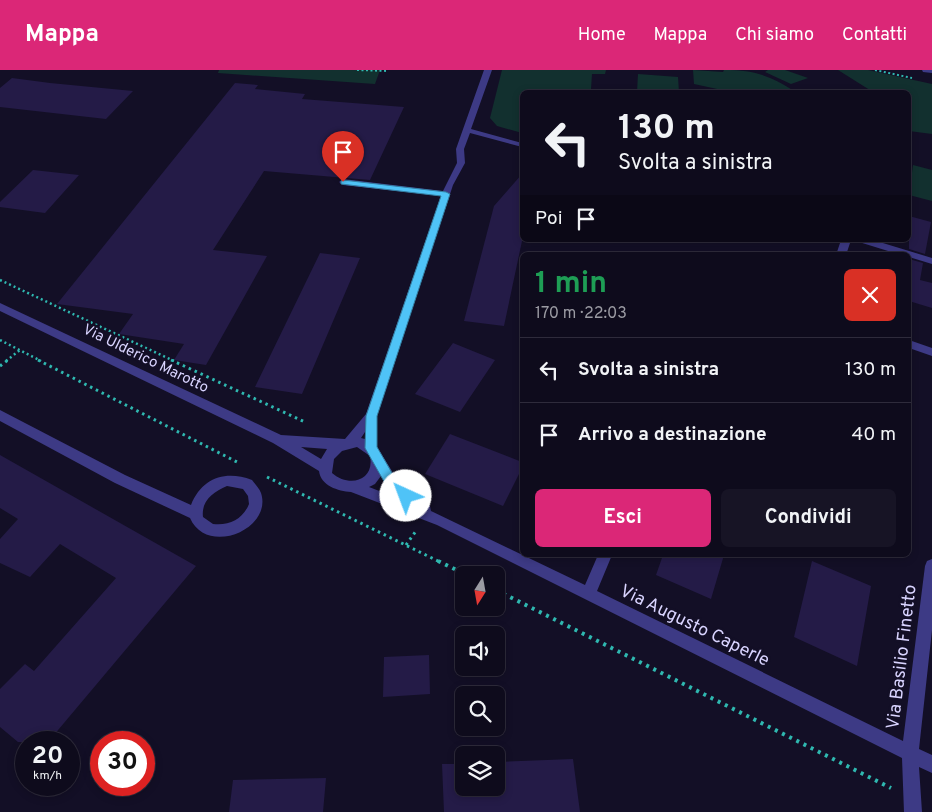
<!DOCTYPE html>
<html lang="it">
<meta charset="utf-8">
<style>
:root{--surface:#0e0b1c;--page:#171425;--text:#f1f3f6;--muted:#9b9ba3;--line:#2e2b3b;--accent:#db2777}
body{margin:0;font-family:Overpass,sans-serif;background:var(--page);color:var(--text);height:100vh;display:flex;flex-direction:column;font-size:19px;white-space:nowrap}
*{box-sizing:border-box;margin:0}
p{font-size:16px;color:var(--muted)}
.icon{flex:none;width:28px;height:28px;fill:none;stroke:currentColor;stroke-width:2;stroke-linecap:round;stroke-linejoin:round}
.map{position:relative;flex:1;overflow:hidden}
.sheet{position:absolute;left:520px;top:182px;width:391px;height:305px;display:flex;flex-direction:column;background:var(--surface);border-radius:8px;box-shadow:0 2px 8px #0003,0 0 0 1px var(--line)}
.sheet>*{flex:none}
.hud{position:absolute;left:520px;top:20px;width:391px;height:152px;border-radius:8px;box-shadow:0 2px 8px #0003,0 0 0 1px var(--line);background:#0e0b1c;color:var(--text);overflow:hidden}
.needle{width:32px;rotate:191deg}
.fabs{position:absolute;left:455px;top:496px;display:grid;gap:10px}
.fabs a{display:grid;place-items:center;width:50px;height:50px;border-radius:8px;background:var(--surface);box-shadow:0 2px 8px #0003,0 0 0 1px var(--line);font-size:25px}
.speed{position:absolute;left:15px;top:661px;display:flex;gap:10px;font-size:25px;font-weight:700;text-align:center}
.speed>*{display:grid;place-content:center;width:65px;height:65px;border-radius:50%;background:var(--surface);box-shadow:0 2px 8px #0003,0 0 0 1px var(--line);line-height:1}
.speed small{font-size:12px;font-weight:400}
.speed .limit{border:8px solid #d22;background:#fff;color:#111}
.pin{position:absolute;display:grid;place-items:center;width:42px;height:42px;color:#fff;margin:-51px -21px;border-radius:50% 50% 50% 0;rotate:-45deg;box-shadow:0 0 5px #0007}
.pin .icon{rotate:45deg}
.me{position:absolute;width:55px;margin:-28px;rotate:317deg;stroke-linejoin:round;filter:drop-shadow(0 0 4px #0008)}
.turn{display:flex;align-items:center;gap:18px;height:105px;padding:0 15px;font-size:22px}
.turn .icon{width:65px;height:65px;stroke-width:2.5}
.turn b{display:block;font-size:35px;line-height:42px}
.then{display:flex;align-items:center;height:48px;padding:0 15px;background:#0003;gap:10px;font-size:19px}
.round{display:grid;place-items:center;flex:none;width:52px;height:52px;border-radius:8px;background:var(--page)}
.head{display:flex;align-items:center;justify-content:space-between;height:85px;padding:0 15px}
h1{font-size:30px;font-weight:700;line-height:38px;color:#1e9e55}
.cta{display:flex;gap:10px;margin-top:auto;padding:10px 15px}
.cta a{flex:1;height:58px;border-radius:8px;background:var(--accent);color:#fff;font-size:20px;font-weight:700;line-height:58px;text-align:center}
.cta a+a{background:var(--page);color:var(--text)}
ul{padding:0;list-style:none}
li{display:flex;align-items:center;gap:15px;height:65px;padding:0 15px;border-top:1px solid var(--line)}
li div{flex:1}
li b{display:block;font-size:19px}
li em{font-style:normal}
header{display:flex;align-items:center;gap:30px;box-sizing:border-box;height:70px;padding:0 25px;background:var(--accent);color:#fff}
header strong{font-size:24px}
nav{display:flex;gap:28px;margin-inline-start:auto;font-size:18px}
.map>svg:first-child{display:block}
.green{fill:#12302f}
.building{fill:#241b47}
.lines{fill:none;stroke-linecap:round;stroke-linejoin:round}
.path-far3{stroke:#2fb8b0;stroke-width:2;stroke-dasharray:2 2.5;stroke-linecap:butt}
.path-far2{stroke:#2fb8b0;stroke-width:2.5;stroke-dasharray:2 3;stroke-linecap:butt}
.path-far1{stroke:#2fb8b0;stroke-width:3;stroke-dasharray:2.5 4;stroke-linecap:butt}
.path{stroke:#2fb8b0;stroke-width:4;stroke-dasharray:3 5;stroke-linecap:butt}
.minor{fill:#3d3a85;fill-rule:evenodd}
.route{fill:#4fc3f7;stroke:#337fa1}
.labels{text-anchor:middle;stroke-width:5;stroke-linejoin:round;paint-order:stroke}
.street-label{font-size:15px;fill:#d9d4ff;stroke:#130f26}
.near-street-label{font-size:18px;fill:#d9d4ff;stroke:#130f26}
</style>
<header>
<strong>Mappa</strong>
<nav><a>Home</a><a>Mappa</a><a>Chi siamo</a><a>Contatti</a></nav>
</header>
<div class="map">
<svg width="932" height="742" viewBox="0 0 932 742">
<rect width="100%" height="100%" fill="#130f26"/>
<path class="green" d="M 219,0 L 380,0 L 375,14 L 218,3 Z
M 502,0 L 606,0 L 605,4 L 592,4 L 591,19 L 604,22 L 522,22 L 522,63 L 497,56 L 490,48 Z
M 693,0 L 723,2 L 724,0 C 756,0 770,6 796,22 L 731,22 L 694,14 Z
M 768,0 L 785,0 L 808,8 L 791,14 L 765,2 Z
M 838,0 L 868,0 L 932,14 L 932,64 L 909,61 L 909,22 L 873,22 Z
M 638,4 L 678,7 L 679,22 L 637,22 Z
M 913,95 L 932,100 L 932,131 L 909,125 Z"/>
<path class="building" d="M 12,8 L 50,13 L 133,21 L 106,49 L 0,37 L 0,18 Z
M 235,13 L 258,15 L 255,19 L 305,24 L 302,29 L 404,37 L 370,110 L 264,101 L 213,180 L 267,186 L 206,295 L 174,290 L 184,274 L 119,264 L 133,244 L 57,234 Z
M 33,100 L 79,105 L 45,143 L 0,137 L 0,132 Z
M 522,104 L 522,171 L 504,256 L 464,251 L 494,136 Z
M 909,146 L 931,152 L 925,184 L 909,179 Z
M 320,183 L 360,188 L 302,324 L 255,317 Z
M 909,189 L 923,193 L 920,210 L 932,213 L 932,238 L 909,231 Z
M 453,273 L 495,290 L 460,342 L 415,324 Z
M 450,364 L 522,392 L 522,398 L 503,436 L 425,404 Z
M 0,385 L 196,496 L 48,672 L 18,672 L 0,657 L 0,619 L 25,594 L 34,601 L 116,508 L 60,474 L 30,507 L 0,493 L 0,469 L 18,449 L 0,438 Z
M 663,485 L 724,485 L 711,529 L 656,505 Z
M 812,491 L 871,516 L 857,596 L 794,567 Z
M 429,585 L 430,624 L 383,627 L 384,587 Z
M 573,689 L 580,742 L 444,742 L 442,694 L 464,694 L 464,718 L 496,718 L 496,692 Z
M 326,708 L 323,742 L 229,742 L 233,710 Z"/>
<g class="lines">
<path class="path-far3" d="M 357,0 L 388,1
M 875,0 L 912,8"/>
<path class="path-far2" d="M 0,210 L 174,291
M 0,270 L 41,291
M 6,291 L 20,280"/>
<path class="path-far1" d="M 38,290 L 237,392
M 171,290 L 305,352
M 0,296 L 8,290
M 267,407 L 440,492
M 406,475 L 416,461"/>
<path class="path" d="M 438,491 L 467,505
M 496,520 L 891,718"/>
<path class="minor" d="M 484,0 L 492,0 L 471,59 L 522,73 L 522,77 L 470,63 L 464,79 L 465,93 L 453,115 L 377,346 L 377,377 L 400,414 L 430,436 L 431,441 L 585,515 L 598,485 L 612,485 L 597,521 L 903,671 L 925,496 L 927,491 L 932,489 L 932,560 L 919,679 L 932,685 L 932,703 L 919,697 L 922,742 L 904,742 L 902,688 L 437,455 L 351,422 C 338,421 321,416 319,401 L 273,373 L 0,241 L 0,233 L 281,365 L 345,369 L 366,344 L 441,126 L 343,115 L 339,112 L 343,109 L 443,121 L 457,93 L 456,79 ZM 365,362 L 365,369 L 361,368 ZM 301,377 L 327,379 L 321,389 ZM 357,377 L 370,386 C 375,411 349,418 332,403 L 334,389 L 342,381 ZM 381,406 L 390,422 L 400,429 L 369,417 L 375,414 Z
M 922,0 L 932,0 L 932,3 L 923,2 Z
M 841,170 L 851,170 L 846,185 L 836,185 Z
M 857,170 L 873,170 L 932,188 L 932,194 L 909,187 L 909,185 L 901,185 L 859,172 Z
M 909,270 L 932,278 L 932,286 L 909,278 Z
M 0,340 L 125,405 L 191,435 C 202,408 225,400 252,410 C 255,414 259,418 261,423 C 273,459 207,487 190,448 L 115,413 L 0,351 ZM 227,416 L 243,419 L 248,426 L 249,434 C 243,449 229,456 213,454 L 203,447 C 201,431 213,422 227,416 Z"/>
</g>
<path class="route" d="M 343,110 L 446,122 L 450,124 L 377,346 L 377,377 L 399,415 L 412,426 L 410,430 L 406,432 L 390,422 L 365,378 L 366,346 L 441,126 L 341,114 L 341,111 Z"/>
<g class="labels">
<g class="street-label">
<text transform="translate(146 288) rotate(26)" y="5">Via Ulderico Marotto</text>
</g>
<g class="near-street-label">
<text transform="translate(695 555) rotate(26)" y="6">Via Augusto Caperle</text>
<text transform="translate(901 587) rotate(-83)" y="6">Via Basilio Finetto</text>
</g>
</g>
</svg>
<div class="fabs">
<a><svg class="needle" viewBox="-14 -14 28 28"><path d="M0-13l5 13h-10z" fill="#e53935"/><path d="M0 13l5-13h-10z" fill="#9b9ba3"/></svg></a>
<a><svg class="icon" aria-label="sound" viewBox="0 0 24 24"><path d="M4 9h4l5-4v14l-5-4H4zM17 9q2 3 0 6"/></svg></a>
<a><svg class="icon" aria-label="search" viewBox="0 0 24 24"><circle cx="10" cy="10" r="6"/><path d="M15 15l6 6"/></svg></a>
<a><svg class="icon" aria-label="layers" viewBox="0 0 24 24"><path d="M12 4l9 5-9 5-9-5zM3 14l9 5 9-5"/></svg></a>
</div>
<div class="speed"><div>20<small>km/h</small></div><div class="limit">30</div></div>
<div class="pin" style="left:343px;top:112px;background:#d93025"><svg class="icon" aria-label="arrive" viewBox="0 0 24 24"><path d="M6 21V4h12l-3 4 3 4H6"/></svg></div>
<svg class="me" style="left:406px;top:426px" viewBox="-20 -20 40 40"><circle r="19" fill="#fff"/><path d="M0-13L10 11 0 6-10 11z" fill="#4fc3f7"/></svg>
<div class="hud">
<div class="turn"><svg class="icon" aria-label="left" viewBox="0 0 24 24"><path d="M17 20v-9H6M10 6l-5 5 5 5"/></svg><div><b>130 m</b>Svolta a sinistra</div></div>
<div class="then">Poi<svg class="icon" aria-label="arrive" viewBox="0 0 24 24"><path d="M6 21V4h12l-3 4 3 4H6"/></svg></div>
</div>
<section class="sheet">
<div class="head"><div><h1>1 min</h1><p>170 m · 22:03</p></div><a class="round" style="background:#d93025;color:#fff"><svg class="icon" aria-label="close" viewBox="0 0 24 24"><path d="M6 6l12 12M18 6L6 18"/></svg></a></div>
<ul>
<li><svg class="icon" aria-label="left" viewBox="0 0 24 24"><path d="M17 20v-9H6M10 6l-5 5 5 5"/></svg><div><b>Svolta a sinistra</b></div><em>130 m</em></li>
<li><svg class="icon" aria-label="arrive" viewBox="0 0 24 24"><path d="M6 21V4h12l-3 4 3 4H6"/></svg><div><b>Arrivo a destinazione</b></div><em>40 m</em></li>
</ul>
<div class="cta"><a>Esci</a><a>Condividi</a></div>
</section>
</div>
